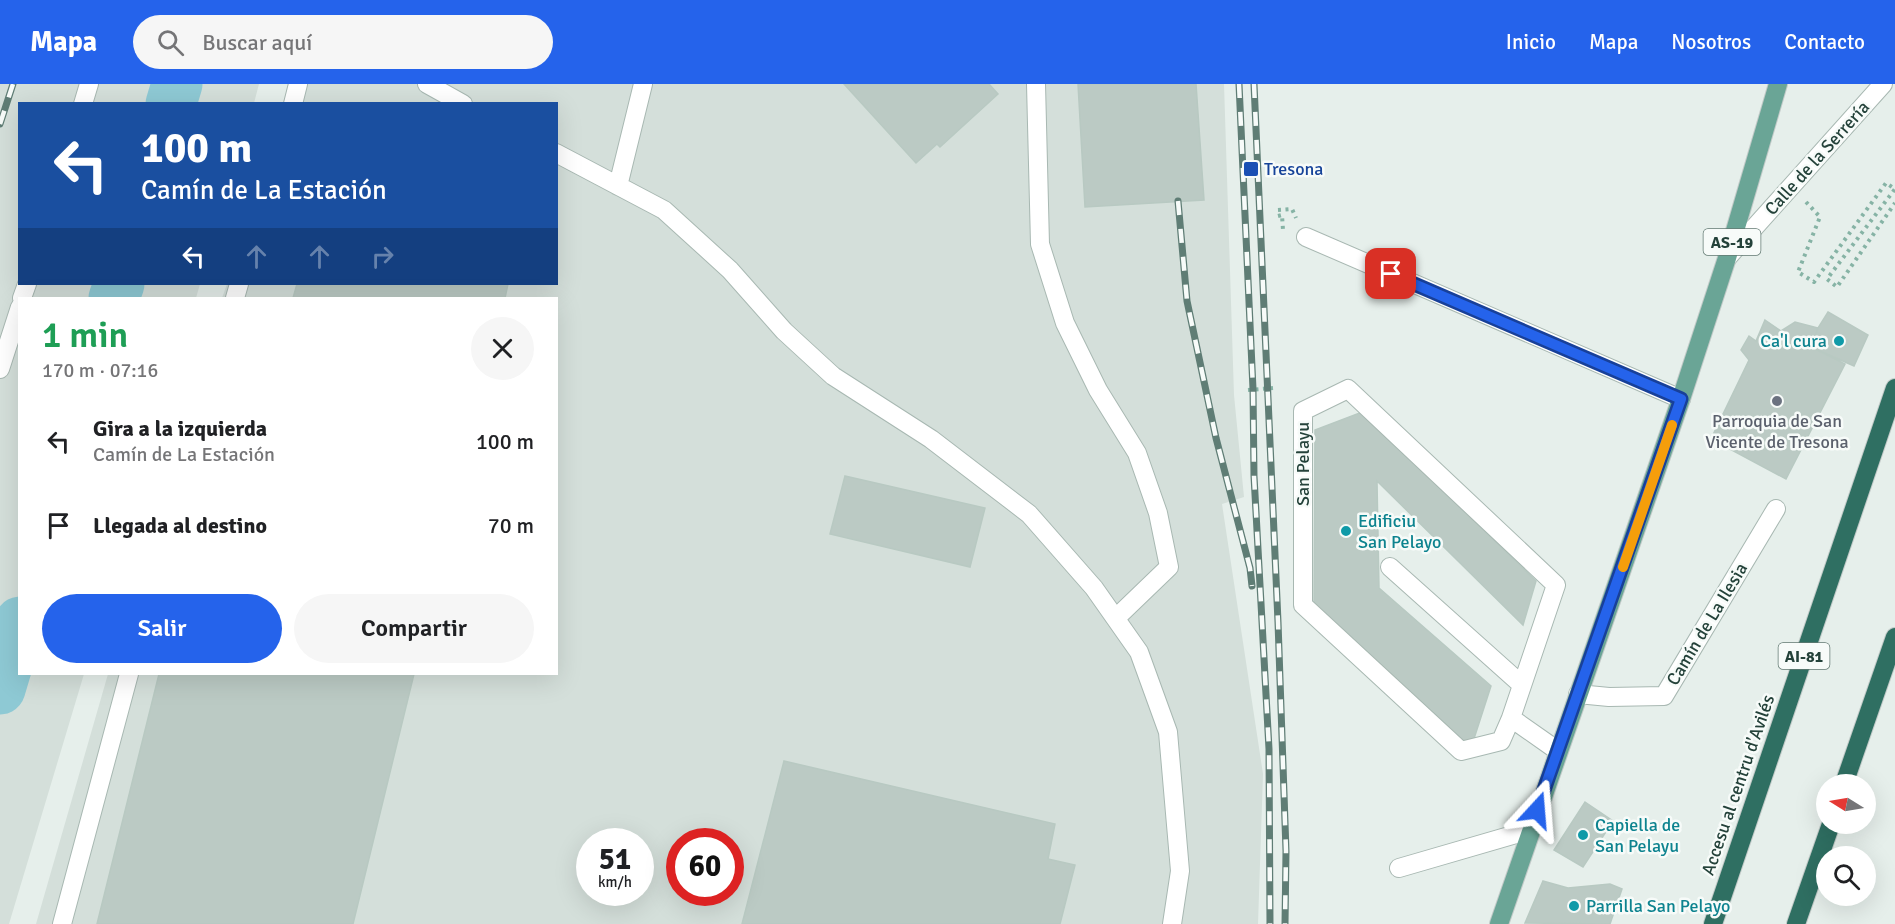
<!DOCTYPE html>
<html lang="es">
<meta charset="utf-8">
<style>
:root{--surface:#fff;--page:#f6f6f6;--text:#202124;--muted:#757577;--accent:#2563eb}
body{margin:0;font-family:Signika,sans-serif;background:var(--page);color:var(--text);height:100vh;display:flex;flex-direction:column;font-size:22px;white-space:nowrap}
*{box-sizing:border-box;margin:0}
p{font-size:20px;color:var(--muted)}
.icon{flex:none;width:33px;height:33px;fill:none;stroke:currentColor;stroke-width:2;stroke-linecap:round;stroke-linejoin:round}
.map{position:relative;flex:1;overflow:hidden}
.details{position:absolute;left:18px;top:213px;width:540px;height:378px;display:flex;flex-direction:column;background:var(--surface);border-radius:0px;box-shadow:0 6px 24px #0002}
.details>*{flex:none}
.guide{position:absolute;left:18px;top:18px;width:540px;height:183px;border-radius:0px;box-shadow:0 6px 24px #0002;background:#1a4fa0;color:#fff;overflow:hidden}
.needle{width:39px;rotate:281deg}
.tools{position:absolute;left:1816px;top:690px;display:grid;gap:12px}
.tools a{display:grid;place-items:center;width:60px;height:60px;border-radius:50%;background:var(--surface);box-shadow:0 6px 24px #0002;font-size:30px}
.speed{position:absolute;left:576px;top:744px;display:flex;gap:12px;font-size:30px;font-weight:700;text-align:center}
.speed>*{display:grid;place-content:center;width:78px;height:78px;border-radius:50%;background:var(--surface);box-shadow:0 6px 24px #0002;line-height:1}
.speed small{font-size:15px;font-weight:400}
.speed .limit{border:9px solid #d22;background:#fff;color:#111}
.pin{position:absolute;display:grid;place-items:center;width:51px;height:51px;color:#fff;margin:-26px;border-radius:12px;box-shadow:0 3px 9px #0006}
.me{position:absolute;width:66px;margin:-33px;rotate:19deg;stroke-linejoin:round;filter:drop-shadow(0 0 4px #0008)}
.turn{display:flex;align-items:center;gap:21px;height:126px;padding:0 24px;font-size:27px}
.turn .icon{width:78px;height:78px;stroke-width:2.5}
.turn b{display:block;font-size:42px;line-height:51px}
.lanes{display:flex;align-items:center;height:57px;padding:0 24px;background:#0003;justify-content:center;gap:30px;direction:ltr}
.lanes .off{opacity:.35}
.round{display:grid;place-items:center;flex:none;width:63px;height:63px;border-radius:32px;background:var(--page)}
.overview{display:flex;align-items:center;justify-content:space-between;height:102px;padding:0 24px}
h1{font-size:36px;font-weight:600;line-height:45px;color:#1e9e55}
.action{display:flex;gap:12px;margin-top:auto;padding:12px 24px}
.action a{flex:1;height:69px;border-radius:36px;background:var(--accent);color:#fff;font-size:24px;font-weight:600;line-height:69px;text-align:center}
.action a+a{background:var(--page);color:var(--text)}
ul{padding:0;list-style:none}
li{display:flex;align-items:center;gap:18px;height:84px;padding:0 24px}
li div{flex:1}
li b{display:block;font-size:22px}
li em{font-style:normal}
header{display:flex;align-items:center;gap:36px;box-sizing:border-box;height:84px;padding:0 30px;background:var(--accent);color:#fff}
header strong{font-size:28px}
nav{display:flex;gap:33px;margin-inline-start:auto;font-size:21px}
.search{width:420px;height:54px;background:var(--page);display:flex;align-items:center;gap:15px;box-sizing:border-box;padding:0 21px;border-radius:33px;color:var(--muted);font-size:22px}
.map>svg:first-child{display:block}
.built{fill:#d4dfda;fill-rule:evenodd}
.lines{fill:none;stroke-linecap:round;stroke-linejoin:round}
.river{stroke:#8ec9d4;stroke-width:51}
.building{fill:#bbcac4;stroke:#b8c9c2;stroke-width:1.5}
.minor-casing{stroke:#a8b8b2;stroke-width:20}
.major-casing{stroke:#c2cac8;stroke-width:20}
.highway-casing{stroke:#c2cac8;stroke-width:20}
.path{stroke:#86b3a5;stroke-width:4;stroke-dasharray:3 4.5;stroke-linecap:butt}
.minor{stroke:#fff;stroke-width:18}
.major{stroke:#6aa596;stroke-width:18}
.highway{stroke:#2f6f62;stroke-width:18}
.rail-casing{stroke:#5f7d75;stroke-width:7}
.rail{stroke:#f7fbf9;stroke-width:4.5;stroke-dasharray:14;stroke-linecap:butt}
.route-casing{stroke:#184099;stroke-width:15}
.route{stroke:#2563eb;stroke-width:10}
.slow{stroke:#f59e0b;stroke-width:10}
.transit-dot{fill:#1a4fb4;stroke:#f7fbf9;stroke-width:2}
.culture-dot{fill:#0f9aa8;stroke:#f7fbf9;stroke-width:2}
.worship-dot{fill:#6b7280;stroke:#f7fbf9;stroke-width:2}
.labels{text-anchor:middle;stroke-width:5;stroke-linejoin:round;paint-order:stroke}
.shield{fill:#f7fbf9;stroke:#637a73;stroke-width:1.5}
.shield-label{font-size:16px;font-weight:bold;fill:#24423a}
.street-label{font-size:18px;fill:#24423a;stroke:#f7fbf9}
.transit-label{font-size:18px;fill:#164399;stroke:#f7fbf9;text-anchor:start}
.culture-label{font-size:18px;fill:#0d838f;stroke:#f7fbf9;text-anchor:start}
.worship-label{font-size:18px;fill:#5b616d;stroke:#f7fbf9}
</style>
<header>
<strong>Mapa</strong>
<div class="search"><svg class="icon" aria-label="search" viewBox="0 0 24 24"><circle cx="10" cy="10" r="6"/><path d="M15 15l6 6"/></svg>Buscar aquí</div>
<nav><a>Inicio</a><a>Mapa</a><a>Nosotros</a><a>Contacto</a></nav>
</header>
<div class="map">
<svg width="1895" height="840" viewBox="0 0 1895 840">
<rect width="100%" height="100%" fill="#e6efeb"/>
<path class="built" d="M 0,0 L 259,0 L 254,19 L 20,20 L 20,200 L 200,200 L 196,214 L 20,214 L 20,590 L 84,590 L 9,840 L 0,840 Z
M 294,0 L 1224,0 L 1234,311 L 1244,413 L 1222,420 L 1263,690 L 1258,840 L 36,840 L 108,590 L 556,590 L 556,214 L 222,214 L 227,200 L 556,200 L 556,20 L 287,19 ZM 590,758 L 640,758 L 640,808 L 590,808 ZM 680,758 L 730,758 L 730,808 L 680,808 Z"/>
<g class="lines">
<path class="river" d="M 171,20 L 177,0
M 114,214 L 119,200
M 0,605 L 20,538"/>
</g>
<path class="building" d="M 844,0 L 989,0 L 998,10 L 940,63 L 937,60 L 916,79 Z
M 1078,0 L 1196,0 L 1204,116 L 1085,123 Z
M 297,200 L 508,200 L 505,214 L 293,214 Z
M 1828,228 L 1868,251 L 1854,282 L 1811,263 L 1818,244 Z
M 1765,236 L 1781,247 L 1795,238 L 1818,244 L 1811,263 L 1845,280 L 1786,395 L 1711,355 L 1749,276 L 1741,266 L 1749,252 L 1756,257 Z
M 1362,328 L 1536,497 L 1523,541 L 1377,397 L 1379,504 L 1491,602 L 1471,664 L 1314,519 L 1315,346 Z
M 845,392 L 985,424 L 970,483 L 830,450 Z
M 159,590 L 414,590 L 353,840 L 97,840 Z
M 784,677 L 1055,740 L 1048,775 L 1075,781 L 1060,840 L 742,840 Z
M 1585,718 L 1613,737 L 1583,783 L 1554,766 Z
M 1543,797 L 1568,804 L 1610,800 L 1622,805 L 1610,840 L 1525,839 Z"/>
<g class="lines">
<g class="minor-casing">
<path id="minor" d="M 427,0 L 463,20
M 1036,0 L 1040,160 L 1065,239 L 1098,306 L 1137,369 L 1158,429 L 1169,483 L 1116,534
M 83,20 L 89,0
M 293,20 L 298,0
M 556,69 L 664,126 L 730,186 L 784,247 L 833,292 L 931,355 L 1029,430 L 1094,504 L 1139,568 L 1168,648 L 1180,787 L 1172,840
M 618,102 L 643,0
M 1306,153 L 1681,315
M 1727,174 L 1883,0
M 22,214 L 27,200
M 235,214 L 239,200
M 0,285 L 20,223
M 1348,305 L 1556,501 L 1511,634 L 1501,657 L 1461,667 L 1303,521 L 1303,327 Z
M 1390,483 L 1522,601
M 1578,610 L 1609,613 L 1664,612 L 1776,425
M 1511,634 L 1558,667
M 1399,784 L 1530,746
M 62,840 L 129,590"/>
</g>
<g class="major-casing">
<path id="major" d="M 1499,840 L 1681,315 L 1727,174 L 1778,0"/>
</g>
<g class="highway-casing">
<path id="highway" d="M 1844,700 L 1895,553
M 1713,840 L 1895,304
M 1796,840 L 1831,740"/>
</g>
<path class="path" d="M 1806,118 L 1820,133 L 1798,188 L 1814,198 L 1886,99 L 1895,105 L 1827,195 L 1837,203 L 1895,119
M 1278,126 L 1292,125 L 1296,134
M 1278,132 L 1282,131 L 1283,146
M 1248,306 L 1273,304"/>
<use href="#minor" class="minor"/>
<use href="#major" class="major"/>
<use href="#highway" class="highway"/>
<g class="rail-casing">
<path id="rail" d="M 1239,0 L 1253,305 L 1254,392 L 1269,665 L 1270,840
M 1254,0 L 1278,538 L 1286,767 L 1285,840
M 0,40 L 13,0
M 1178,117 L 1187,217 L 1216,354 L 1250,484 L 1252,502"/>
</g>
<use href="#rail" class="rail"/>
</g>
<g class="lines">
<g class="route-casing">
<path id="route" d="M 1391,190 L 1681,315 L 1537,726"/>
</g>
<use href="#route" class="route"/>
<path class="slow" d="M 1623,483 L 1672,341"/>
</g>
<rect class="transit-dot" x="1243" y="77" width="16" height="16" rx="3"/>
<g class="culture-dot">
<circle cx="1839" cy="257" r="6"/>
<circle cx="1346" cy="447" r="6"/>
<circle cx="1583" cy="751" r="6"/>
<circle cx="1574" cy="822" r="6"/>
</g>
<circle class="worship-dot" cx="1777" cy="317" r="6"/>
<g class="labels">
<g class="shield">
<rect x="1703.5" y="145" width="57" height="26" rx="4.5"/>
<rect x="1778.5" y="559" width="51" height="26" rx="4.5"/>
</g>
<g class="shield-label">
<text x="1732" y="164">AS-19</text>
<text x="1804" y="578">AI-81</text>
</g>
<g class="street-label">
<text transform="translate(1817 74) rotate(-48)" y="6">Calle de la Serrería</text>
<text transform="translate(1303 380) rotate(-90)" y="6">San Pelayu</text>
<text transform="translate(1707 540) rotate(-59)" y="6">Camín de La Ilesia</text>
<text transform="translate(1738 701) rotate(-71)" y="6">Accesu al centru d'Avilés</text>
</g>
<g class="transit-label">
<text x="1264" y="91">Tresona</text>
</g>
<g class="culture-label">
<text x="1827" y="263" text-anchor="end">Ca'l cura</text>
<text x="1358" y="443">Edificiu<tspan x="1358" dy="21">San Pelayo</tspan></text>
<text x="1595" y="747">Capiella de<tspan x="1595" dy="21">San Pelayu</tspan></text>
<text x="1586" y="828">Parrilla San Pelayo</text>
</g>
<g class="worship-label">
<text x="1777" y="343">Parroquia de San<tspan x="1777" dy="21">Vicente de Tresona</tspan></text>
</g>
</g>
</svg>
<div class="tools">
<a><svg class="needle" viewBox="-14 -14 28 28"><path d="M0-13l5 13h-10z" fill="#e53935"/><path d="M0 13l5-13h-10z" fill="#757577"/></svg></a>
<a><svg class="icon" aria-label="search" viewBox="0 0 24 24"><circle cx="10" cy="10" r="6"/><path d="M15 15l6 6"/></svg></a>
</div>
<div class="speed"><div>51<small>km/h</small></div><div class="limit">60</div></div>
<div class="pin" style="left:1391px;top:190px;background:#d93025"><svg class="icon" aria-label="arrive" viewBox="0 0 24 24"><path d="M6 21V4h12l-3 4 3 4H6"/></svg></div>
<svg class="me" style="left:1537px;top:726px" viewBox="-20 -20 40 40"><path d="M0-17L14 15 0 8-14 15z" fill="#2563eb" stroke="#fff" stroke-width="4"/></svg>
<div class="guide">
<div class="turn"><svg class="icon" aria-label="left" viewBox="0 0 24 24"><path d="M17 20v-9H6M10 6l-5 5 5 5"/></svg><div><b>100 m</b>Camín de La Estación</div></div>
<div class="lanes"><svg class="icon" aria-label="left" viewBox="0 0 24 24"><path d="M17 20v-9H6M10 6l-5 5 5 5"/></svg><svg class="icon off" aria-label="ahead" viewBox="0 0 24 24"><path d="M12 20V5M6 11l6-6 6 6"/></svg><svg class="icon off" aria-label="ahead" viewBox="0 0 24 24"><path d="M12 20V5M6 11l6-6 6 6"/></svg><svg class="icon off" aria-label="right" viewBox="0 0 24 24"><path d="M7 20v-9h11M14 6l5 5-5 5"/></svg></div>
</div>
<section class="details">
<div class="overview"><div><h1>1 min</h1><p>170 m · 07:16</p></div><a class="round"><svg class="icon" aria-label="close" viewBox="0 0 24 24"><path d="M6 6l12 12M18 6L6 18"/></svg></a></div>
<ul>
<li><svg class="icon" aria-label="left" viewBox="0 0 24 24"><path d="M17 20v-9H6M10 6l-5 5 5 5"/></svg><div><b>Gira a la izquierda</b><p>Camín de La Estación</p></div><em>100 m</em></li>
<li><svg class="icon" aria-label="arrive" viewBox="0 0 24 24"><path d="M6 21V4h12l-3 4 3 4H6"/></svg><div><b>Llegada al destino</b></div><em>70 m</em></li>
</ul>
<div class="action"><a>Salir</a><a>Compartir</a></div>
</section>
</div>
